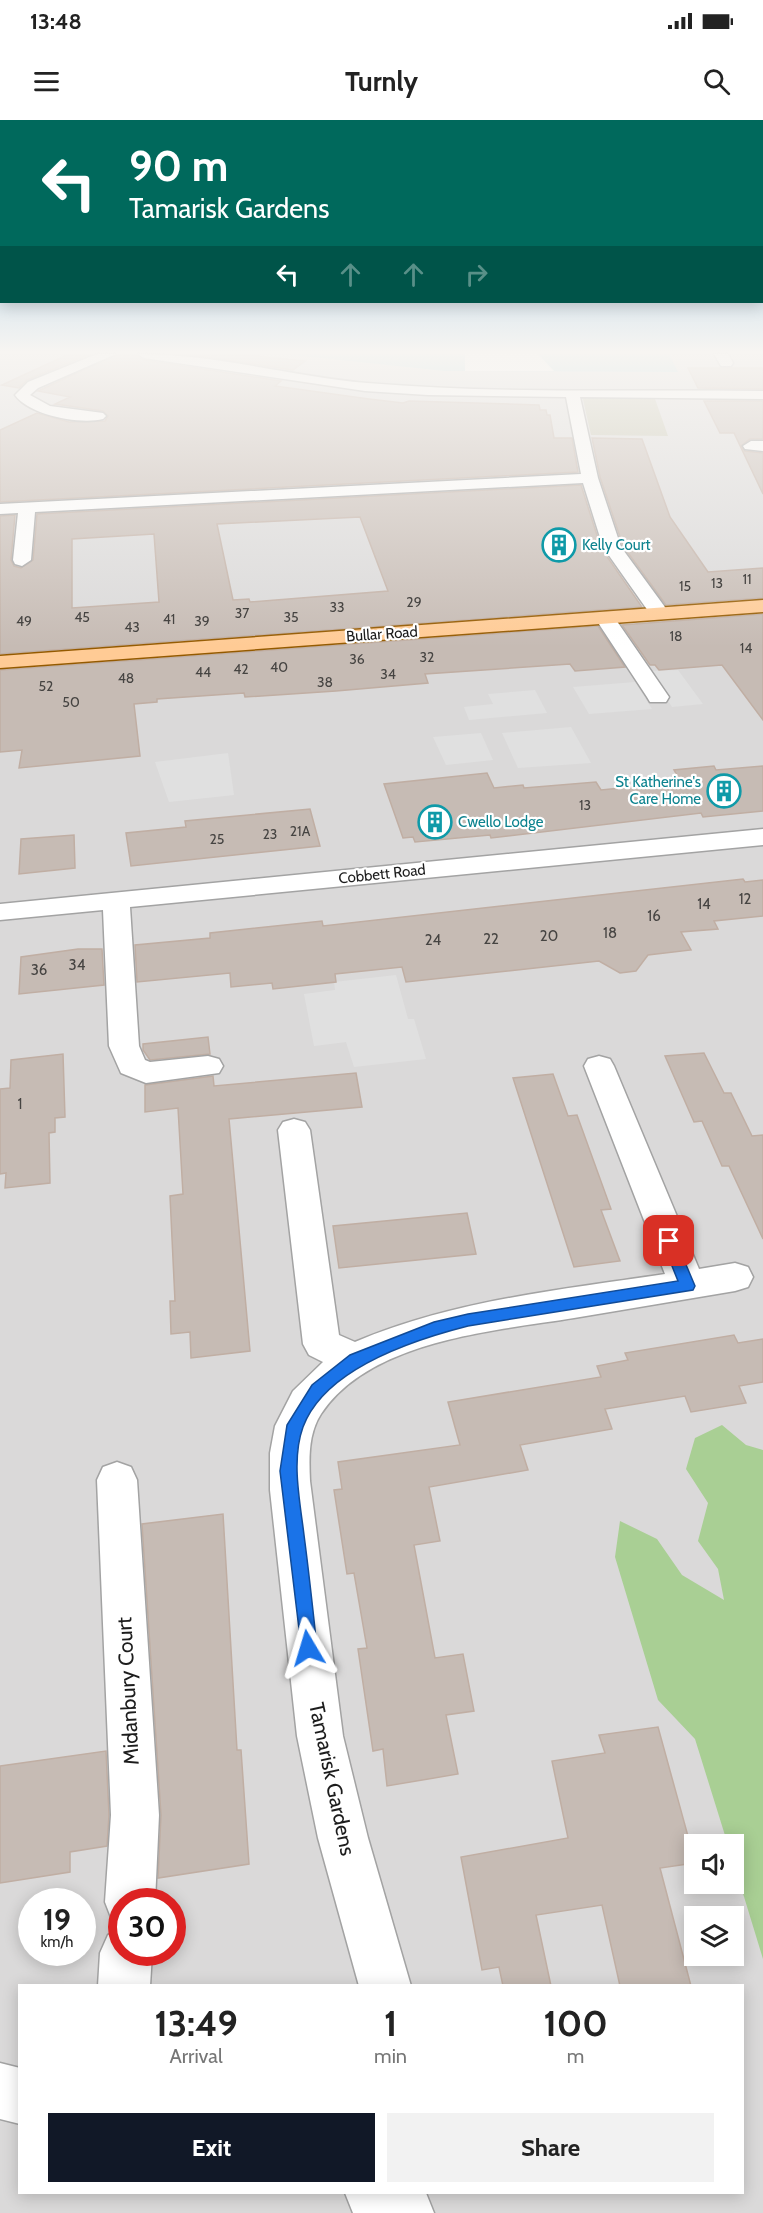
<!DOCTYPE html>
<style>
:root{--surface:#fff;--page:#f2f2f2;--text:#222;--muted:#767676;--accent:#111827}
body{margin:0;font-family:Cabin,sans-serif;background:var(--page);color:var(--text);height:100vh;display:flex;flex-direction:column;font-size:22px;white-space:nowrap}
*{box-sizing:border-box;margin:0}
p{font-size:20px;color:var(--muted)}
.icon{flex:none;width:33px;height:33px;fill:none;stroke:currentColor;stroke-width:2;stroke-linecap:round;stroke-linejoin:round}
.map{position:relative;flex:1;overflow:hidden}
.drawer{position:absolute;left:18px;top:1864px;width:726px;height:210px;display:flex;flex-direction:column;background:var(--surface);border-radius:0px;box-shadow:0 3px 15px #0003}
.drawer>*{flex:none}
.banner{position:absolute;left:0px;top:0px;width:764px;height:183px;box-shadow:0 3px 15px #0003;background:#00695c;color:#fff;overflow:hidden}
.controls{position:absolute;left:684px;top:1714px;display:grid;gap:12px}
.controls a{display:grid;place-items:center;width:60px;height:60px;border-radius:0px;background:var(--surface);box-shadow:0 3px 15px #0003;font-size:30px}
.speed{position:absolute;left:18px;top:1768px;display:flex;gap:12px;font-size:30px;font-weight:700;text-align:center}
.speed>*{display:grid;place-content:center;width:78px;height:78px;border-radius:50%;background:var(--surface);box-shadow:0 3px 15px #0003;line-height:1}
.speed small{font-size:15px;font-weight:400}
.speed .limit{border:9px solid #d22;background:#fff;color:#111}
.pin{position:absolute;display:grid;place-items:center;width:51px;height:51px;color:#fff;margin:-26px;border-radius:12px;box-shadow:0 3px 9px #0006}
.me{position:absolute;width:66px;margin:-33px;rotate:353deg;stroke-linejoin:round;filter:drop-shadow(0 0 4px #0008)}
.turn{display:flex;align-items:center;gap:21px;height:126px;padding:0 30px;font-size:27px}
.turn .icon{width:78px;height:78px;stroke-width:2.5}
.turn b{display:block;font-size:42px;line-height:51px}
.lanes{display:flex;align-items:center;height:57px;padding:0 30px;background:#0003;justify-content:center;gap:30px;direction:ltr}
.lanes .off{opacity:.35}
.eta{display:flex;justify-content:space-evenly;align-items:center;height:102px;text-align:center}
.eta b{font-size:36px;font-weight:700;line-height:42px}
.cta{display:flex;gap:12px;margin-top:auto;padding:12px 30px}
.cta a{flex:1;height:69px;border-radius:0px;background:var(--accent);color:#fff;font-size:24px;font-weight:700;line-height:69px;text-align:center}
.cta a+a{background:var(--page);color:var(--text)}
.status{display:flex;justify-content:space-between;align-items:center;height:42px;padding:0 30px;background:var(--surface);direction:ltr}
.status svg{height:16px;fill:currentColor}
header{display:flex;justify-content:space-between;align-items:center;height:78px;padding:0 30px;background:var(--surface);font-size:27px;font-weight:700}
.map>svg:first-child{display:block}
.residential{fill:#dad9d9;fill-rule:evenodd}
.construction{fill:#c2c1ac}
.forest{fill:#a9cf94}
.parking{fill:#e0e0e0}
.water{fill:#9fd3dd}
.pier{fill:#fff}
.building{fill:#c6bbb4;stroke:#c0aea3;stroke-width:1.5;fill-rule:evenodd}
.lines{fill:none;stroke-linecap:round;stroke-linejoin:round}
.minor-casing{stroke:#a3a3a3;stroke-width:3}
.major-casing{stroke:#945a00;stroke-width:3}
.minor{fill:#fff;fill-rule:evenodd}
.major{fill:#ffcb95;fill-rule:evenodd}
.route{fill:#1a73e8;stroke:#114b97;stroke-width:1.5}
.labels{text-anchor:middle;stroke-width:4.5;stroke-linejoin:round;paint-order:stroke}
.far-number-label{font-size:14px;fill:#464442}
.far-culture-label{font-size:15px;fill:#0d838f;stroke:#fff;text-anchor:start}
.far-street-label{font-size:15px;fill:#1c1c1c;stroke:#fff}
.number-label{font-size:15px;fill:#464442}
.near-street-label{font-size:21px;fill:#1c1c1c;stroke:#fff}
</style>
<div class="status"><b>13:48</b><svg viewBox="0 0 49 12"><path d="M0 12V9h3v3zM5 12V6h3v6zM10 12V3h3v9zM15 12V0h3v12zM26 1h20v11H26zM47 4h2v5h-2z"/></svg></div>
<header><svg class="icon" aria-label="menu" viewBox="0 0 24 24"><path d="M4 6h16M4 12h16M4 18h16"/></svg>Turnly<svg class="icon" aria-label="search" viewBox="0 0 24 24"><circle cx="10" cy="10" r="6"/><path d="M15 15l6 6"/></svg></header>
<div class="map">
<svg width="763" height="2093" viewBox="0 0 763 2093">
<rect width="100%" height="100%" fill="#eee9e1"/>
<path class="residential" d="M 0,234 L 282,234 L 444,251 L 677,252 L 669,234 L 763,234 L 763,474 L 0,529 Z
M 763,495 L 763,2093 L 0,2093 L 0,552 ZM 694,1725 L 734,1725 L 734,1764 L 694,1764 ZM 32,1782 L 82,1782 L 82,1833 L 32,1833 ZM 122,1782 L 172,1782 L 172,1833 L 122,1833 ZM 694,1797 L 734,1797 L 734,1836 L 694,1836 ZM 20,1866 L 742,1866 L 742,2073 L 20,2073 Z"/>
<path class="construction" d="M 582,275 L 654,276 L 668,316 L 591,315 Z"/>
<path class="forest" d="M 722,1305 L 746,1325 L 763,1330 L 763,1839 L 734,1744 L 734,1725 L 728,1725 L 695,1619 L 658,1580 L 615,1437 L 620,1401 L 657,1419 L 682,1455 L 724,1480 L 718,1449 L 698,1421 L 708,1383 L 686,1349 L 695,1318 Z"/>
<path class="parking" d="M 678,550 L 703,584 L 672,587 L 649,551 Z
M 635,562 L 652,589 L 589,594 L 573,567 Z
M 535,570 L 547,593 L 469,600 L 464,587 L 493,584 L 488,574 Z
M 571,607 L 591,643 L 518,648 L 502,613 Z
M 481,613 L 493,640 L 446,645 L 433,617 Z
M 228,633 L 234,675 L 169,682 L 155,642 Z
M 396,855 L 408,899 L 414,899 L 426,939 L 354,947 L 346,922 L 314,926 L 304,874 L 335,870 L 334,862 Z"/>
<path class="water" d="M 282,234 L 669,234 L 678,252 L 444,251 Z"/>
<path class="pier" d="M 465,234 L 538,234 L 554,251 L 465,251 Z"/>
<path class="building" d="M 69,234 L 90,234 L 27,260 L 19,268 L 2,265 Z
M 118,234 L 136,234 L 144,240 L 281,261 L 275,266 L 369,279 L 403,283 L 409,281 L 539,285 L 540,290 L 546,290 L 547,295 L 550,295 L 554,318 L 572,318 L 578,352 L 0,382 L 0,310 L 37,293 L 69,302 L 105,301 L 108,296 L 103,291 L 55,284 L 70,277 L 38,271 Z
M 186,234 L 237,234 L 305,241 L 293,250 Z
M 688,248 L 763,248 L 763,269 L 698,268 Z
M 704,281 L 763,281 L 763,319 L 750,319 L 741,326 L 745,331 L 763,333 L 763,374 L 734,313 L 720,313 Z
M 592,318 L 642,319 L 670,397 L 708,452 L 763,448 L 763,478 L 666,485 L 623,426 L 600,357 Z
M 581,365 L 601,428 L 642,487 L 0,534 L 0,396 L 15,395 L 11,440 L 14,446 L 21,448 L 33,440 L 37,394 ZM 360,397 L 388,471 L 250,482 L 249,479 L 233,480 L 217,404 ZM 154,414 L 159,482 L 72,488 L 72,419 Z
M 763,494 L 763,600 L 722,545 L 659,550 L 655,545 L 650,545 L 622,505 Z
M 598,506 L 625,547 L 575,551 L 570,544 L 425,554 L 428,563 L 336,571 L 245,577 L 244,573 L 157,579 L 157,582 L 134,584 L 140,636 L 19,648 L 22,630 L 0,632 L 0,550 Z
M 714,646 L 716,650 L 763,646 L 763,691 L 703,697 L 701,693 L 491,718 L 490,715 L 415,722 L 413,717 L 403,718 L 384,664 L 487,653 L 494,668 L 523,665 L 524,668 L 596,662 L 601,670 L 681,662 L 674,650 Z
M 310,689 L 320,726 L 131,746 L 126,713 L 186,707 L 185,701 Z
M 74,715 L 75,748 L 19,754 L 21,719 Z
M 743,759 L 745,762 L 763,760 L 763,796 L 714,801 L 718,809 L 681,812 L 691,830 L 648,835 L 636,851 L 620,853 L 599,841 L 406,862 L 402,847 L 335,854 L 336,862 L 273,869 L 272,863 L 231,867 L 230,853 L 137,862 L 135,825 L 210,818 L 210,813 L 322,801 L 323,806 Z
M 78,829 L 102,829 L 104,865 L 19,874 L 21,837 Z
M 208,917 L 210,934 L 150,940 L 143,930 L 143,924 Z
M 704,933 L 724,973 L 731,973 L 752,1016 L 763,1015 L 763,1119 L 729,1046 L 722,1046 L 702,1001 L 694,1002 L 665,936 Z
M 63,934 L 65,997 L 55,998 L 55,1012 L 49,1013 L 50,1063 L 5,1068 L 6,1053 L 0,1054 L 0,969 L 10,968 L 11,940 Z
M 356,953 L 362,987 L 229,999 L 250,1231 L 191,1238 L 190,1212 L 171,1214 L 170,1181 L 175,1181 L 170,1076 L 183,1074 L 178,988 L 145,992 L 145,965 L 213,956 L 214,966 Z
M 553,954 L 568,996 L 577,995 L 611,1089 L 601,1090 L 620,1141 L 574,1147 L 513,958 Z
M 467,1093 L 476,1134 L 339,1148 L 333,1106 Z
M 734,1215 L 738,1223 L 763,1219 L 763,1262 L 739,1266 L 746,1283 L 691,1292 L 685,1276 L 605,1289 L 612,1309 L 520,1325 L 528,1350 L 429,1367 L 440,1421 L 414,1425 L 435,1538 L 463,1534 L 474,1591 L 446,1595 L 458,1654 L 387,1666 L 383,1629 L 373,1631 L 358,1529 L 367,1528 L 354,1453 L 347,1454 L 334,1370 L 342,1369 L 338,1342 L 460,1325 L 448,1282 L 601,1257 L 597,1246 L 628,1240 L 625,1233 Z
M 223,1394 L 237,1630 L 241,1630 L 249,1744 L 158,1758 L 161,1695 L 142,1404 Z
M 658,1607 L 694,1738 L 694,1743 L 660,1748 L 691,1866 L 620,1866 L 602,1785 L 536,1795 L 551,1866 L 503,1866 L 499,1847 L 482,1850 L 461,1737 L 568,1718 L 552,1641 L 605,1633 L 599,1615 Z
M 106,1631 L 109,1695 L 107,1726 L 70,1732 L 70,1752 L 0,1763 L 0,1646 Z"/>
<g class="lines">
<g class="minor-casing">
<path id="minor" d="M 97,234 L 116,234 L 38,268 L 30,275 L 50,286 L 103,293 L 106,296 L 103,299 C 80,305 29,295 15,275 L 28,262 Z
M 138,234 C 215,234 290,256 367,263 C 498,274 632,269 763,271 L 763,279 L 580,277 L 598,358 L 621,427 L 670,494 L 667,498 L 653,498 L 603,427 L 583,363 L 35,392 L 31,440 L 22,446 L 15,444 L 13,440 L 18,393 L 0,394 L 0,384 L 581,354 L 566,277 L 428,275 L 365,271 L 144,238 Z
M 714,234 L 728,234 L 733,243 L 731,246 L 721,246 Z
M 751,321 L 763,321 L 763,331 L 745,329 L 743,326 Z
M 605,492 L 612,494 L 669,577 L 666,582 L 650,582 L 647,577 L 595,498 L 598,494 Z
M 763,709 L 763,725 L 130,787 L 139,926 L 145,940 L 150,942 L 208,936 L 219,939 L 223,946 L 219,953 L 146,963 L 121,953 L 109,926 L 103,790 L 0,800 L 0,784 Z
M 599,936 L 610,939 L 614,946 L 699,1149 L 735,1143 L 748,1147 L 753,1157 L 748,1167 L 735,1171 C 681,1180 628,1189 574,1198 C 493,1211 370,1220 321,1294 C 308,1314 309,1339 310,1361 L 343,1616 L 368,1718 L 411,1866 L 359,1866 L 318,1718 L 297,1616 L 270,1370 L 270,1333 L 275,1306 L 293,1271 L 323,1242 L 309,1235 L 303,1224 L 278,1010 L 283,1002 L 294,999 L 305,1002 L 310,1010 L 339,1215 L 355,1222 C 453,1180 560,1170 665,1154 L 584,946 L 588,939 Z
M 117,1342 L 131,1347 L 137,1360 L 159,1695 L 155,1782 L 122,1782 L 122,1804 L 112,1800 L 105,1782 L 111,1695 L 97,1360 L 103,1347 Z
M 122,1809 L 122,1833 L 152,1833 L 150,1866 L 98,1866 L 100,1833 L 108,1815 Z
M 0,1943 L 20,1948 L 20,2004 L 0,1999 Z
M 345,2073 L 426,2073 L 434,2093 L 353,2093 Z"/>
</g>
<g class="major-casing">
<path id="major" d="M 763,480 L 763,492 L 0,548 L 0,536 Z"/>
</g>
<use href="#minor" class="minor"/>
<use href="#major" class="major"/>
</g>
<linearGradient id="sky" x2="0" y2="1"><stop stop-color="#8bc0e4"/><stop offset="0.44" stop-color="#f7f5f2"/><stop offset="1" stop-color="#f7f5f2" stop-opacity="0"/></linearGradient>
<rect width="763" height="527" fill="url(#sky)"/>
<path class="route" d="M 669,1115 L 676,1121 L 695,1166 L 693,1170 L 468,1206 C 413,1220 325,1248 303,1307 C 291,1340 300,1381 304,1415 C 309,1453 313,1490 317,1528 L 315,1534 L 308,1537 L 302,1534 L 280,1351 L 287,1305 L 312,1265 L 350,1235 L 434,1202 L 468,1194 L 678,1161 L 662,1121 Z"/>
<defs>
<g id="building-ring" transform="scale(1.725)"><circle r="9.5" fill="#fff" stroke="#0f9aa8" stroke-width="1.5"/><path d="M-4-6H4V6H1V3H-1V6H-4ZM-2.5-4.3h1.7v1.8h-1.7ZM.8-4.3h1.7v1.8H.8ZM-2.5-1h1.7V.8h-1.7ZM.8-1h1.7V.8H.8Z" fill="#0f9aa8"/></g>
</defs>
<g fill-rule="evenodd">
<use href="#building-ring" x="559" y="425"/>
<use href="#building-ring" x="724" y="671"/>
<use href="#building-ring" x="435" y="702"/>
</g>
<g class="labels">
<g class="far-number-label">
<text x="747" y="464">11</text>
<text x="717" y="468">13</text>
<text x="685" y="471">15</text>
<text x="414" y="487">29</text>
<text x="337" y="492">33</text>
<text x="242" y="498">37</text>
<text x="82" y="502">45</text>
<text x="291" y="502">35</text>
<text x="169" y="504">41</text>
<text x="24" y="506">49</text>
<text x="202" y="506">39</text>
<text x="132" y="512">43</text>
<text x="676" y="521">18</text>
<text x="746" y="533">14</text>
<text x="427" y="542">32</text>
<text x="357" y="544">36</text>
<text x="279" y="552">40</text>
<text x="241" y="554">42</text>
<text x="203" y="557">44</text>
<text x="388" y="559">34</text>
<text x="126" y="563">48</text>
<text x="325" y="567">38</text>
<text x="46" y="571">52</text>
<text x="71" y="587">50</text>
<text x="585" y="690">13</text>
<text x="300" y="716">21A</text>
<text x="270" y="719">23</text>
<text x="217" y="724">25</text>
</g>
<g class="far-culture-label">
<text x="582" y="430">Kelly Court</text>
<text x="701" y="667" text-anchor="end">St Katherine's<tspan x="701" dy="17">Care Home</tspan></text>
<text x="458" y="707">Cwello Lodge</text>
</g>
<g class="far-street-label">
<text transform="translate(382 514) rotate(-4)" y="5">Bullar Road</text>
<text transform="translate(382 754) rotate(-6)" y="5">Cobbett Road</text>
</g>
<g class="number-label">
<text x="745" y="784">12</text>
<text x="704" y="789">14</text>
<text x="654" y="801">16</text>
<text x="610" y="818">18</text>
<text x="549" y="821">20</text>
<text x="491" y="824">22</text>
<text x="433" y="825">24</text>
<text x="77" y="850">34</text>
<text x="39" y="855">36</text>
<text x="20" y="989">1</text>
</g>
<g class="near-street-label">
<text transform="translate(128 1571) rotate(-93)" y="7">Midanbury Court</text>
<text transform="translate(332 1659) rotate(78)" y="7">Tamarisk Gardens</text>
</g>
</g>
</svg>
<div class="controls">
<a><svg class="icon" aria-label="sound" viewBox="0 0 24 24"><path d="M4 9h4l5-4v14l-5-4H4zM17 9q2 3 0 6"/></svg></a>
<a><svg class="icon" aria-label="layers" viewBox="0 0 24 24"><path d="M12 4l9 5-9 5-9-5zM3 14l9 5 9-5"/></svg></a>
</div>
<div class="speed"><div>19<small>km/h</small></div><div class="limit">30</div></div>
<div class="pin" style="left:669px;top:1121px;background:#d93025"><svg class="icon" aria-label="arrive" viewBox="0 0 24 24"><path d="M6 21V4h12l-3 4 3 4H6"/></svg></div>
<svg class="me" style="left:308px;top:1528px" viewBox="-20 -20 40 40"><path d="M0-17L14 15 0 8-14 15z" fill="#1a73e8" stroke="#fff" stroke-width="4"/></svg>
<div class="banner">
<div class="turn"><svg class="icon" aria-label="left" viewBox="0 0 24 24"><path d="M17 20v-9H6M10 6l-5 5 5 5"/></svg><div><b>90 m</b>Tamarisk Gardens</div></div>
<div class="lanes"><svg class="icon" aria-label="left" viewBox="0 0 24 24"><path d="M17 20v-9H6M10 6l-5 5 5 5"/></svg><svg class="icon off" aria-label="ahead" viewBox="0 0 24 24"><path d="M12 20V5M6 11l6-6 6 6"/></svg><svg class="icon off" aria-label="ahead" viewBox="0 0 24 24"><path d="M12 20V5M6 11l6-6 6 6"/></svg><svg class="icon off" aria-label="right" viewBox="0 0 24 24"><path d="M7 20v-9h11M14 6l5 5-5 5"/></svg></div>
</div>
<section class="drawer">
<div class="eta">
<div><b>13:49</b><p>Arrival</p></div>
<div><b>1</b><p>min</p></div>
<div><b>100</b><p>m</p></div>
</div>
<div class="cta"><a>Exit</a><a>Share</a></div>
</section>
</div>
